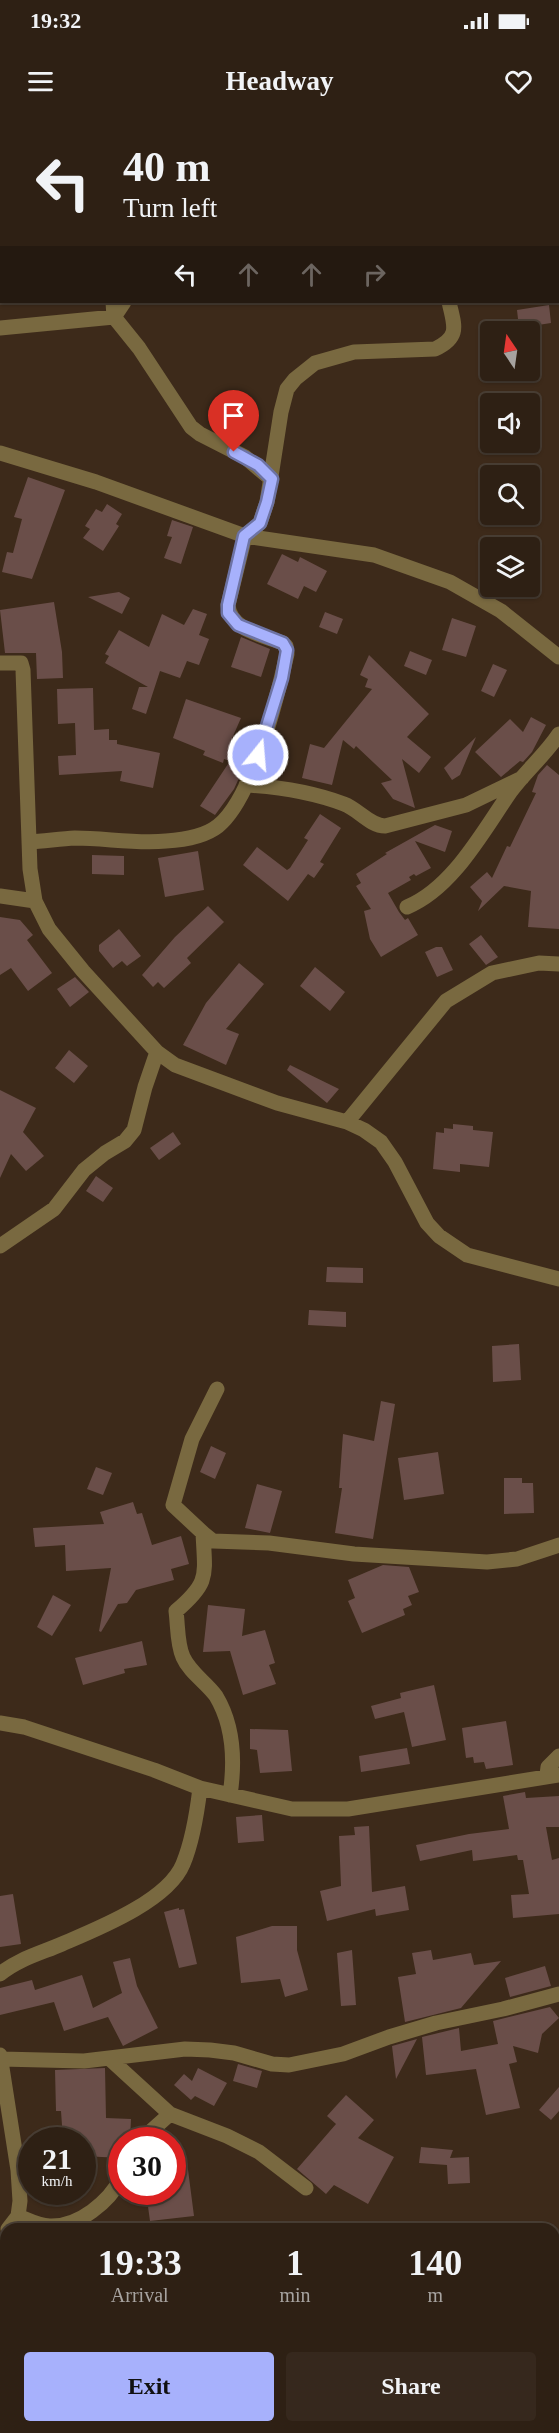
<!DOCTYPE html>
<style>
:root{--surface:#2e2014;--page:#36281d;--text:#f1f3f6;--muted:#a7a3a0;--line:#493e34;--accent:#a7b1fc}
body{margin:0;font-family:Georgia,serif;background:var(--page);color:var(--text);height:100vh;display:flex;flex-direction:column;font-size:22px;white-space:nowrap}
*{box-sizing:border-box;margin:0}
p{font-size:20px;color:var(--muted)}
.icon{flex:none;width:33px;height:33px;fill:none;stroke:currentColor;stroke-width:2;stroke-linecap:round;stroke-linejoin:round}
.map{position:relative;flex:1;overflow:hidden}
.side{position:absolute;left:0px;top:2103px;width:560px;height:210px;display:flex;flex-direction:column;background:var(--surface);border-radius:18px 18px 0 0;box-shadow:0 2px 4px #0004,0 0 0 2px var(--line)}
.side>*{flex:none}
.hud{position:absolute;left:0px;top:0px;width:560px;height:183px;box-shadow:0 2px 4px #0004,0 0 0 2px var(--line);background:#2e2014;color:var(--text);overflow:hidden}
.needle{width:39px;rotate:347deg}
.fabs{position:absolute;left:480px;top:201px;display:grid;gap:12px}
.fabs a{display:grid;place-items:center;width:60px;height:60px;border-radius:6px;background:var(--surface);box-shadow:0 2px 4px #0004,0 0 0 2px var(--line);font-size:30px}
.speed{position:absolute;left:18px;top:2007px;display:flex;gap:12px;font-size:30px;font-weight:700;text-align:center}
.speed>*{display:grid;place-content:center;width:78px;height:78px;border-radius:50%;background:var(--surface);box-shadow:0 2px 4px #0004,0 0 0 2px var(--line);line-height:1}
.speed small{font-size:15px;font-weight:400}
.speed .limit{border:9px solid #d22;background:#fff;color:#111}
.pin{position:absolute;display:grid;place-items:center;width:51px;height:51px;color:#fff;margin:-62px -26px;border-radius:50% 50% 50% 0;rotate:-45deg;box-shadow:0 0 6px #0007}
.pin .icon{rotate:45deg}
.me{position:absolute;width:66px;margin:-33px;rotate:17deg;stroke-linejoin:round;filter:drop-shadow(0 0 4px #0008)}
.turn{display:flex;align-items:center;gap:21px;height:126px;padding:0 24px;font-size:27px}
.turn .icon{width:78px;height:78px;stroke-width:2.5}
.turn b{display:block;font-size:42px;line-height:51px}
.lanes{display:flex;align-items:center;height:57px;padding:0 24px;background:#0003;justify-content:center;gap:30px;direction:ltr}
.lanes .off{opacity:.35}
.eta{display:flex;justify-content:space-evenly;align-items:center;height:102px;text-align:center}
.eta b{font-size:36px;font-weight:700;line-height:42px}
.cta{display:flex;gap:12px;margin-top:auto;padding:12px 24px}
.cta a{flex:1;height:69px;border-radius:6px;background:var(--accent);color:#111;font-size:24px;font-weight:700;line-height:69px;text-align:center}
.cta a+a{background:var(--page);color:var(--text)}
.status{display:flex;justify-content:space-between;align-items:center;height:42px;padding:0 30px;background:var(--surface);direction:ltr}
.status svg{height:16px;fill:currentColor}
header{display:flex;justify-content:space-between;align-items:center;height:78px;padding:0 24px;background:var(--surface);font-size:27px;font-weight:700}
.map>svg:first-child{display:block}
.building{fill:#6a4e49}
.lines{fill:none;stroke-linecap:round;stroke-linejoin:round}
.minor{stroke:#796940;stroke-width:15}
.route-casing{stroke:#6d73a4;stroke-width:15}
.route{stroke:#a7b1fc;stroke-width:10}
</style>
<div class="status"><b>19:32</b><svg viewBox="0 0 49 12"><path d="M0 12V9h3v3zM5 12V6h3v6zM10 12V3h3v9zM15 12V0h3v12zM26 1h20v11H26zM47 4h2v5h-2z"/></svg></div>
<header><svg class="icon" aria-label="menu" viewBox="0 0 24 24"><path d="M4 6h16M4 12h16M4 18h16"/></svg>Headway<svg class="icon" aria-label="heart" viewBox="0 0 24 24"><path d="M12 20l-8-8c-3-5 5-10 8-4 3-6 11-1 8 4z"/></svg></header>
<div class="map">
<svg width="559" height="2313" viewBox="0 0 559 2313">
<rect width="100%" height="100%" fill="#3d2a1a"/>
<path class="building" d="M 549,185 L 551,203 L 519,208 L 517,190 Z
M 28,357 L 65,370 L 32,459 L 2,452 L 7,432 L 13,433 L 22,399 L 14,397 Z
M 107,384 L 122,394 L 116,404 L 119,406 L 103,431 L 83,418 L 90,409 L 85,406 L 96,389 L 102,392 Z
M 172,400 L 193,407 L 181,444 L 164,438 L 172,417 L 167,416 Z
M 282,434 L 298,442 L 300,437 L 327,451 L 316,472 L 304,466 L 298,479 L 267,464 Z
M 119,472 L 130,478 L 122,494 L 88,477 Z
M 54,482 L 62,532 L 63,558 L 37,559 L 36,533 L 5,533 L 0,490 Z
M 193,489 L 207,494 L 199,515 L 209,519 L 199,545 L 187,541 L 180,558 L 160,551 L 146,594 L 132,589 L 139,567 L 148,567 L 105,543 L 109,536 L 105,534 L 119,510 L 149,527 L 162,494 L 184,505 Z
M 325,492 L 343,499 L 337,514 L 319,507 Z
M 452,498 L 476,506 L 466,537 L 442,530 Z
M 241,517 L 270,529 L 261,557 L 231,547 Z
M 410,531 L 432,540 L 426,555 L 404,546 Z
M 369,535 L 429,594 L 407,617 L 431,637 L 419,653 L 402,639 L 415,688 L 393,679 L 381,663 L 392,660 L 356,626 L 354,629 L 343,620 L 332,665 L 302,658 L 310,624 L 324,628 L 372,569 L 365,567 L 368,559 L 360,555 Z
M 493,544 L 507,550 L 494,577 L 481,571 Z
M 93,568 L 94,610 L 109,609 L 109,620 L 117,620 L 117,624 L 160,633 L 153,668 L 120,661 L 122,651 L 59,655 L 58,636 L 76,635 L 75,603 L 58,604 L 57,569 Z
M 186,579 L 241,598 L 230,623 L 250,629 L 245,644 L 236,642 L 244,647 L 234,669 L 215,695 L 200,686 L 230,641 L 224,639 L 223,643 L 203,635 L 205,631 L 173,618 Z
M 531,597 L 546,605 L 532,632 L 523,642 L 520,641 L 501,657 L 475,632 L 510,599 L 523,612 Z
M 476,617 L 460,655 L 452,660 L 444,648 Z
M 547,645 L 559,655 L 559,809 L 528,807 L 531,771 L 504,766 L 478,791 L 482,781 L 470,767 L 487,752 L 492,758 L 507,726 L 510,727 L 536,673 L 532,672 L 538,655 Z
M 320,694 L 341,708 L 320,742 L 324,744 L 314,758 L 308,754 L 288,781 L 243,745 L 257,727 L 287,750 L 290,748 L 308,720 L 304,718 Z
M 435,705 L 452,711 L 445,732 L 415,721 L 431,748 L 416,756 L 414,754 L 409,757 L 411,760 L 388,773 L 399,792 L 405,800 L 408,798 L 418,815 L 381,837 L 370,819 L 364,791 L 371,789 L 356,766 L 361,763 L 356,754 L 387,734 L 385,733 Z
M 198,731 L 204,770 L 165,777 L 158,738 Z
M 92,735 L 124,736 L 124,755 L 92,754 Z
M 208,786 L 224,802 L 187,838 L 191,843 L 164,868 L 158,862 L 153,867 L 142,855 L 175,817 Z
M 0,797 L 20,800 L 33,815 L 27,820 L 52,853 L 28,871 L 11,848 L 0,855 Z
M 119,809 L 141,836 L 127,846 L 122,841 L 113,848 L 99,831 L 99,825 Z
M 481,815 L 498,837 L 486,845 L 469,824 Z
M 436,827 L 442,827 L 453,850 L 437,857 L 425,832 Z
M 239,843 L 264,864 L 226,909 L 239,914 L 226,945 L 183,925 L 206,883 Z
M 315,847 L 345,872 L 330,891 L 300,866 Z
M 75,857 L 89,872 L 70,887 L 57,869 Z
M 69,930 L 88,946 L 74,963 L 55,948 Z
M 290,945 L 339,969 L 327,983 L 287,950 Z
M 0,970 L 36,988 L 23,1012 L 44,1036 L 26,1051 L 11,1034 L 0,1058 Z
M 453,1004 L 473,1006 L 473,1010 L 493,1012 L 489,1047 L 460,1044 L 460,1052 L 433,1049 L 436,1012 L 444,1013 L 444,1008 L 453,1009 Z
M 173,1012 L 181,1024 L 159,1040 L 150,1028 Z
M 96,1056 L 113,1068 L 103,1082 L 86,1071 Z
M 327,1147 L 363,1148 L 363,1163 L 326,1162 Z
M 309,1190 L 346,1192 L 346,1207 L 308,1205 Z
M 519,1224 L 521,1260 L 493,1262 L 492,1226 Z
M 381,1281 L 395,1284 L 373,1419 L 335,1413 L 342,1368 L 339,1368 L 343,1314 L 374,1321 Z
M 211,1326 L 226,1333 L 215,1359 L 200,1352 Z
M 438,1332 L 444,1374 L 404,1380 L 398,1338 Z
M 96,1347 L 112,1353 L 103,1375 L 87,1369 Z
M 504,1358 L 522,1358 L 522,1363 L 533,1363 L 534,1393 L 504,1394 Z
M 257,1364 L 282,1371 L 270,1413 L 245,1408 Z
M 133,1382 L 137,1394 L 142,1393 L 152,1425 L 181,1416 L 189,1444 L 171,1449 L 174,1460 L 136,1470 L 127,1483 L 118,1484 L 101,1512 L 99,1511 L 111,1448 L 66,1451 L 65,1425 L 35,1427 L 33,1408 L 104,1404 L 100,1392 Z
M 383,1445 L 409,1447 L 419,1472 L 408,1476 L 412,1485 L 403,1489 L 405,1495 L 362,1513 L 348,1481 L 355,1478 L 348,1460 Z
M 53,1475 L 71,1485 L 52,1516 L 37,1507 Z
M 208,1485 L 245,1489 L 242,1516 L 265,1510 L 275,1543 L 269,1545 L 276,1564 L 243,1575 L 230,1531 L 203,1532 Z
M 142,1521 L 147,1545 L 124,1549 L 125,1553 L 83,1565 L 75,1538 Z
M 434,1565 L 446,1620 L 412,1627 L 404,1592 L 375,1599 L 371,1586 L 401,1578 L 400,1573 Z
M 506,1601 L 513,1645 L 486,1649 L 484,1642 L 474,1643 L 473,1637 L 466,1638 L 462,1608 Z
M 250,1609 L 288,1610 L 292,1651 L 260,1653 L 257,1630 L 250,1629 Z
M 407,1628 L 410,1644 L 361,1652 L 359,1636 Z
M 525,1672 L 526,1678 L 559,1676 L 559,1707 L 546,1707 L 552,1740 L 559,1738 L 559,1794 L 513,1798 L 511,1775 L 529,1774 L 523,1740 L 518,1740 L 517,1735 L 473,1741 L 472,1730 L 420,1741 L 416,1725 L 469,1714 L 509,1709 L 503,1676 Z
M 262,1695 L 264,1721 L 238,1723 L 236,1697 Z
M 369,1706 L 372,1772 L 405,1766 L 409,1790 L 376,1796 L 375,1789 L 327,1801 L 320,1771 L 341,1766 L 339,1716 L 355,1715 L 354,1707 Z
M 13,1774 L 21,1824 L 0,1827 L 0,1776 Z
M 179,1788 L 179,1790 L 184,1789 L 197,1844 L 179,1848 L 164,1792 Z
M 272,1806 L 297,1806 L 297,1830 L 308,1870 L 285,1877 L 280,1859 L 241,1863 L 236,1817 Z
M 352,1830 L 356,1885 L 341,1886 L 337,1833 Z
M 431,1830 L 433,1840 L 471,1833 L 474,1845 L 501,1841 L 461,1888 L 405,1902 L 398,1857 L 416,1854 L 412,1833 Z
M 130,1838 L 137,1866 L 158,1908 L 123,1926 L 108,1897 L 64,1911 L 54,1882 L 0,1895 L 0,1868 L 32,1860 L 35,1870 L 82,1855 L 93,1888 L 122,1873 L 113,1842 Z
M 545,1846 L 551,1866 L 510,1877 L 505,1858 Z
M 550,1887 L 559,1898 L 542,1914 L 538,1933 L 513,1926 L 517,1942 L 509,1944 L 520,1988 L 486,1995 L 476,1949 L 426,1955 L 422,1917 L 459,1908 L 461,1931 L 498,1924 L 493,1901 Z
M 417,1919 L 396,1959 L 392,1926 Z
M 238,1944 L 262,1951 L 257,1968 L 233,1961 Z
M 105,1948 L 106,1998 L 131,1999 L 130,2020 L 122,2020 L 122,2038 L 82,2036 L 82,2020 L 63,2020 L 61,1991 L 56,1991 L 55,1950 Z
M 198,1948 L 227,1963 L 214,1986 L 195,1976 L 191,1980 L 174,1965 L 184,1954 L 192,1961 Z
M 559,1967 L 559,1991 L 551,2000 L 539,1990 Z
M 346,1975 L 374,2000 L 358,2018 L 394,2037 L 368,2084 L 334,2065 L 326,2074 L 297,2049 L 336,2004 L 327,1996 Z
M 421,2027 L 453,2030 L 450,2038 L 469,2037 L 470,2063 L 448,2064 L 447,2045 L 419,2043 Z
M 187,2042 L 194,2096 L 150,2101 L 146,2072 L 172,2072 L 172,2044 Z"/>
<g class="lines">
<path class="minor" d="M 73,0 L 74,2
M 415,0 L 415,2
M 305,2 L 307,0
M 113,182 L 114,197 L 139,228 L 191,307 L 200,314 L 245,337 L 271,359
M 0,208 L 114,197 L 124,182
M 0,333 L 96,362 L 245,416 L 374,435 L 450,462 L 501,491 L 559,537
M 0,543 L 21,543 L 23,550 L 30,749 L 35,781 L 49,809 L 83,851 L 157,932 L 175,945 L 277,983 L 347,1002 L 364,1010 L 381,1022 L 395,1042 L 427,1103 L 439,1116 L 467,1135 L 559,1159
M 246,665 C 280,667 312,672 344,684 C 358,689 370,706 385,706 L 466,685 L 522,658
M 29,722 C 44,721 60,719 75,718 C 105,718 136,724 166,721 C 183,720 204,717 218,706 C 253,678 277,578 287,534 L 286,526 L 283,523 C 263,515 230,510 228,485 L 245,416 L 260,403 L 267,382 L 281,292 L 287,269 L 295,259 L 315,243 L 354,232 L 435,229 C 461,217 454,205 449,182
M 0,776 L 35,781
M 407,787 C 453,768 483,711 511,671 C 526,651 545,635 559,614
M 347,1002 L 446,881 L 492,853 L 539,843 L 559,844
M 0,1126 L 54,1089 L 84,1050 L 105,1033 L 125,1021 L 134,1010 L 145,967 L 157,932
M 217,1269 L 192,1319 L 173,1385 L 203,1413 C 205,1456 210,1462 176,1491 C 178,1506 177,1524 183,1537 C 190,1553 206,1562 216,1576 C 234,1606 235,1642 230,1675
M 203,1413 L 213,1421 L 269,1423 L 354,1434 L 487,1442 L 517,1439 L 559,1425
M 0,1603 L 24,1607 L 154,1650 L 200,1668 L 292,1689 L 348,1689 L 559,1655
M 547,1655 L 548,1647 L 559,1636
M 0,1854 C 18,1839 41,1833 62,1824 C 97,1809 168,1781 183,1744 C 193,1720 197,1693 200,1668
M 0,1935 L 18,2050 L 20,2081 L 18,2096 L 8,2109
M 1,1939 L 84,1941 L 185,1929 L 210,1930 L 234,1933 L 272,1944 L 289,1945 L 343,1934 L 389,1917 L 436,1903 L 503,1889 L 559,1874
M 111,1940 L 170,1994 L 227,2016 L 259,2032 L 306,2068
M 141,2020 L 170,1994
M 18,2096 C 28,2100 39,2106 50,2106 C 79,2107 109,2082 122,2057
M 554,2271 L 559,2271
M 11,2307 L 20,2313
M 329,2313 L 350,2307"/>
</g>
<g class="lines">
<g class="route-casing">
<path id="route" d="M 234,332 L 258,345 L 272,359 L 267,382 L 260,403 L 244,416 L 228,485 L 228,493 L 238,505 L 283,523 L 287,530 L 282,558 L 258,635"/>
</g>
<use href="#route" class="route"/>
</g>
</svg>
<div class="fabs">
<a><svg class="needle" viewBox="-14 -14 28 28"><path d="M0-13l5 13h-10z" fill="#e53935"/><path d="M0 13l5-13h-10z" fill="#a7a3a0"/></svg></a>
<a><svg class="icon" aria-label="sound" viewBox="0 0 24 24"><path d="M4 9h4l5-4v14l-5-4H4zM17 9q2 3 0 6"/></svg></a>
<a><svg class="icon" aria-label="search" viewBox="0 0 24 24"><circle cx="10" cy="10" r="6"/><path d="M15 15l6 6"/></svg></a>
<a><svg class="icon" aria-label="layers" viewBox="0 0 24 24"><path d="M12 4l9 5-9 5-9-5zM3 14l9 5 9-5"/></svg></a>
</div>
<div class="speed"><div>21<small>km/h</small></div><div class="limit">30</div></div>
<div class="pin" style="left:234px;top:332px;background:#d93025"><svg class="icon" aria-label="arrive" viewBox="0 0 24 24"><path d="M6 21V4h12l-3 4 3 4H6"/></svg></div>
<svg class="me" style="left:258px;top:635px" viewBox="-20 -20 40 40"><circle r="17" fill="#a7b1fc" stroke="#fff" stroke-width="3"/><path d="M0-11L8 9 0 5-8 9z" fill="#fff"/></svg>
<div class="hud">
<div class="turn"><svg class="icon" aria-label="left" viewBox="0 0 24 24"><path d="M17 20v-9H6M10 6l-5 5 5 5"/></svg><div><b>40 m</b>Turn left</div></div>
<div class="lanes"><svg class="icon" aria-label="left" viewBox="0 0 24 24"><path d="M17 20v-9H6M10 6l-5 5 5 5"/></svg><svg class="icon off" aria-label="ahead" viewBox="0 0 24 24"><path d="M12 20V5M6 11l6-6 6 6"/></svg><svg class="icon off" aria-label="ahead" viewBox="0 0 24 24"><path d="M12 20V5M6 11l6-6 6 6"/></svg><svg class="icon off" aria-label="right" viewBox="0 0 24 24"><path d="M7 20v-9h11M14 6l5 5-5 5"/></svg></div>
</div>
<section class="side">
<div class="eta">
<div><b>19:33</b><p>Arrival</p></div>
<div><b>1</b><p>min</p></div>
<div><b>140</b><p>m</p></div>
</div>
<div class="cta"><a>Exit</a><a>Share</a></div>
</section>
</div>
